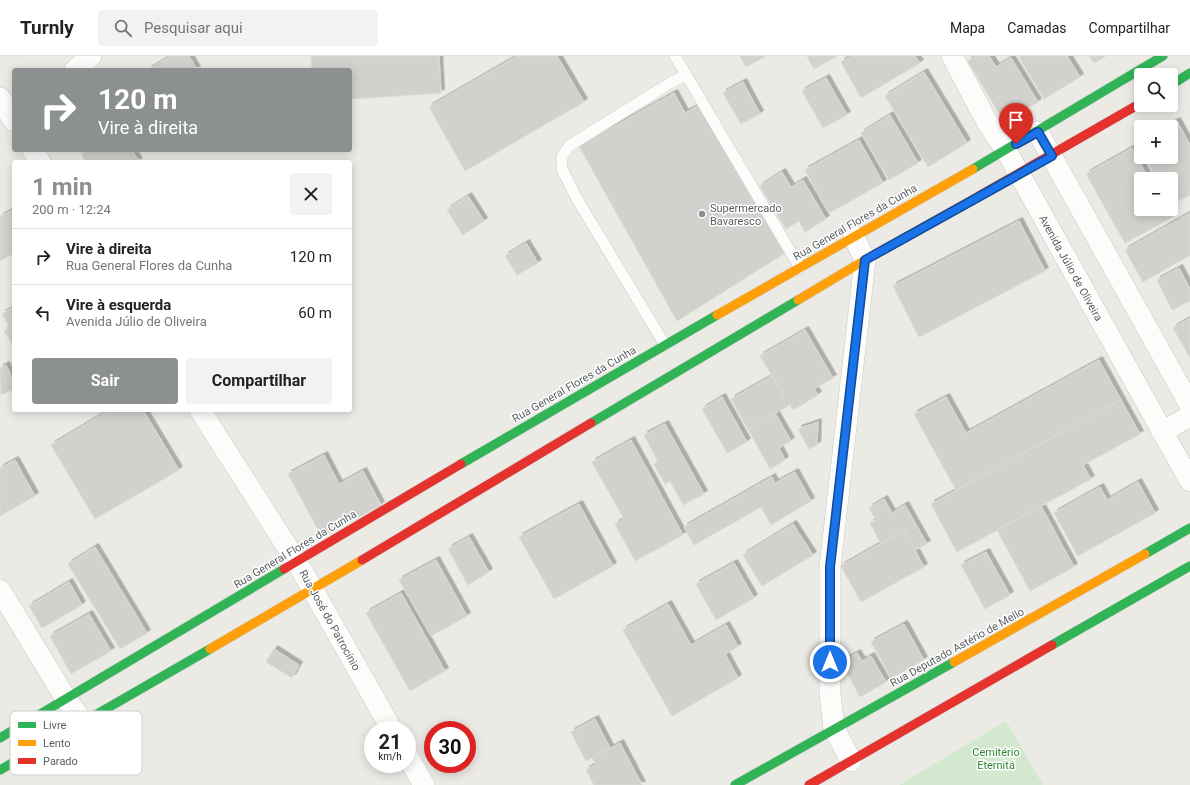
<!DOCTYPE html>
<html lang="pt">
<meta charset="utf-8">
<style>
:root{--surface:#fff;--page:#f2f2f2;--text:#222;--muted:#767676;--line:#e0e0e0;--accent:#8d9091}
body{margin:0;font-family:Roboto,sans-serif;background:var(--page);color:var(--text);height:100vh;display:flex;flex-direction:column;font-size:15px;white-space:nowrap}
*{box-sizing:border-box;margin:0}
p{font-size:13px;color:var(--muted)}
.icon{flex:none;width:22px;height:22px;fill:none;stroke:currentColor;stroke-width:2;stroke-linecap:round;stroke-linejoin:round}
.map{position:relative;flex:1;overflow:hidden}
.drawer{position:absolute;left:12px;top:104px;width:340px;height:252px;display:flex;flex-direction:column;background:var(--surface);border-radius:4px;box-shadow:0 2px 10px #0003}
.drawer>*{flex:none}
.top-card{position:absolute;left:12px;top:12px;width:340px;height:84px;border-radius:4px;box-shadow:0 2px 10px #0003;background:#8d9091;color:#fff;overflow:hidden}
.buttons{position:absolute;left:1134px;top:12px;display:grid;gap:8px}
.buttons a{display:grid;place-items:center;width:44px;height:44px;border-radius:4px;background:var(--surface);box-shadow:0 2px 10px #0003;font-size:20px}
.speed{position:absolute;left:364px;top:665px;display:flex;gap:8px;font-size:20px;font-weight:700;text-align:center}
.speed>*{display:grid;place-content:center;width:52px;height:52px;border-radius:50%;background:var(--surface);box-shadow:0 2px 10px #0003;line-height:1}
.speed small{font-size:10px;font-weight:400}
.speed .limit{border:6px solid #d22;background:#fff;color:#111}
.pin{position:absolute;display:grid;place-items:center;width:34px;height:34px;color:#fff;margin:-41px -17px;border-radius:50% 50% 50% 0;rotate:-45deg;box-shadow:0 0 4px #0007}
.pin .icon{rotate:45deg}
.me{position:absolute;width:44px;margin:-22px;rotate:0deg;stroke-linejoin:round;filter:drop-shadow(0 0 3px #0008)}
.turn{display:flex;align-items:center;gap:14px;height:84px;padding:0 20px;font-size:18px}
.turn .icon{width:52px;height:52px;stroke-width:2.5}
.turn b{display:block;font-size:28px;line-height:34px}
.round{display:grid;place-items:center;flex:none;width:42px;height:42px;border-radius:4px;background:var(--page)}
.head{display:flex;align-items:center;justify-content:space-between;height:68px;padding:0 20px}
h1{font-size:24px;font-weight:700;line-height:30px;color:var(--accent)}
.action{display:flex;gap:8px;margin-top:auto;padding:8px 20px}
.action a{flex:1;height:46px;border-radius:4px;background:var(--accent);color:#fff;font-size:16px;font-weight:700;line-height:46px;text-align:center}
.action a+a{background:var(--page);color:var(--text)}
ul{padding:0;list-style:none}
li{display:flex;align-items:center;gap:12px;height:56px;padding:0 20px;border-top:1px solid var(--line)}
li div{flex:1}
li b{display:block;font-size:15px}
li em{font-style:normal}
header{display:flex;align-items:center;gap:24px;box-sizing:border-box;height:56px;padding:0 20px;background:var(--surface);border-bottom:1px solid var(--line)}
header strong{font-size:19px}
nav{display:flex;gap:22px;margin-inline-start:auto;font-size:14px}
.search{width:280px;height:36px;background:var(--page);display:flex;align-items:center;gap:10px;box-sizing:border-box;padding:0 14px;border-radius:4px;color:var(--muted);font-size:15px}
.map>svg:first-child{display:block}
.green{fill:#d3e9cf}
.building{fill:#d2d1ce;stroke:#dcd9d4;filter:url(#shadow)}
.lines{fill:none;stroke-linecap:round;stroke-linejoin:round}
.lane-casing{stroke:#c8c8c8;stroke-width:12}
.street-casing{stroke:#c8c8c8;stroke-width:22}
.fast-casing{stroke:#c9c9c9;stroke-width:10}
.slow-casing{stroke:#c9c9c9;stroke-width:10}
.jam-casing{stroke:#c9c9c9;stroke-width:10}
.lane{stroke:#fcfcfb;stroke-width:11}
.street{stroke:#fcfcfb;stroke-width:21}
.fast{stroke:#30b455;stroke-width:9}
.slow{stroke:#ff9f0a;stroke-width:9}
.jam{stroke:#e5322d;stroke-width:9}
.route-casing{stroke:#114b97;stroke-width:10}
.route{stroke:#1a73e8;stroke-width:7}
.poi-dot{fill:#8d9091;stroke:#fff;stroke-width:1.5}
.labels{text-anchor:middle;stroke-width:3;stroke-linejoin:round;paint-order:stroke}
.poi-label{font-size:11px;fill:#5a5f64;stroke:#fff;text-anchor:start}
.street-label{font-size:11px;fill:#5a5f64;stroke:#fff}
.park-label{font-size:11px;fill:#2e8730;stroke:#fff}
.key{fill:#fff;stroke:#cecfd0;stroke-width:1}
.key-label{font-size:11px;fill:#5a5f64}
</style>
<header>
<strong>Turnly</strong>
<div class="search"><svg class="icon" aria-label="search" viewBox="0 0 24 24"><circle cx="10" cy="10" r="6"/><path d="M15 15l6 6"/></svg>Pesquisar aqui</div>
<nav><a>Mapa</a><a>Camadas</a><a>Compartilhar</a></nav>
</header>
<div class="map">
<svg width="1190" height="729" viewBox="0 0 1190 729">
<defs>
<filter id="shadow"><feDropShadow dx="3.5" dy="-3.5" stdDeviation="0" flood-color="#0004"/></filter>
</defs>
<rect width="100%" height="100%" fill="#eceae5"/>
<path class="green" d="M 1006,665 L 1043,729 L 899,729 Z"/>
<path class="building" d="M 171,0 L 189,0 L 197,14 L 148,14 Z
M 311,0 L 439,0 L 441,37 L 350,43 L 350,14 L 312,14 Z
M 517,0 L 557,0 L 584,46 L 465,115 L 429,51 Z
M 740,0 L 766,0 L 746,11 Z
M 807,0 L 837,0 L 814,13 Z
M 852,0 L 915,0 L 920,7 L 861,42 L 841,6 Z
M 976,0 L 989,0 L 996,11 L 1011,2 L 1038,46 L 1004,66 L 968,5 Z
M 1021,0 L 1067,0 L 1080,21 L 1044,43 L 1019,1 Z
M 1089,0 L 1106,0 L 1094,7 Z
M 924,16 L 967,87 L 928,111 L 885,40 Z
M 826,22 L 847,59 L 823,72 L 802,35 Z
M 743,26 L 760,58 L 741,68 L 723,37 Z
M 674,37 L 685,57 L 700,49 L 785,197 L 677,265 L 579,90 Z
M 890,59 L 918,107 L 889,124 L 861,77 Z
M 1177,65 L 1190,89 L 1190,139 L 1171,149 L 1171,123 L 1157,123 L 1145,101 L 1171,101 L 1171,71 L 1165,71 Z
M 859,84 L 883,127 L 829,157 L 805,114 Z
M 1132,92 L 1149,123 L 1141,123 L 1141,153 L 1166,153 L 1171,162 L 1125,187 L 1086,118 Z
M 89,94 L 132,94 L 139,106 L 86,106 L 81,98 Z
M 782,116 L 791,131 L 803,124 L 826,163 L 805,176 L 799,165 L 786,173 L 760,130 Z
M 468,140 L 484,165 L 463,179 L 447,154 Z
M 14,153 L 14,197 L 0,205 L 0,161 Z
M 1190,157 L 1190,199 L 1143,226 L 1125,194 Z
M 1019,165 L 1045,215 L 919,281 L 893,230 Z
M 526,187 L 538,207 L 517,219 L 505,200 Z
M 1179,212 L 1190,233 L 1190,245 L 1172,254 L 1157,224 Z
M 14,251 L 14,291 L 4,275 L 10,272 L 2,258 Z
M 1190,262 L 1190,302 L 1173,272 Z
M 805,274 L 833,322 L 814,333 L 818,339 L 793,354 L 760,300 Z
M 1099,304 L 1121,344 L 956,434 L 914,358 L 946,341 L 966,377 Z
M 6,309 L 14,326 L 14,333 L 1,339 L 0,312 Z
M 772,320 L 788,350 L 748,373 L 731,343 Z
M 722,341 L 747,386 L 727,397 L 702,353 Z
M 1121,344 L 1140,378 L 1083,409 L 1091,423 L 957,496 L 931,448 Z
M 110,354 L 143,354 L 179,414 L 95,463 L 51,389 Z
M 775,357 L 791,385 L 779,392 L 785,404 L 770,413 L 748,373 Z
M 818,366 L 817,389 L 809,393 L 798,373 Z
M 665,368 L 704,438 L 683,449 L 670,425 L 665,428 L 654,408 L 658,406 L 644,379 Z
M 631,384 L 683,479 L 635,505 L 615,468 L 624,463 L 592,406 Z
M 324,399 L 339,428 L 363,415 L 381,449 L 322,481 L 288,418 Z
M 15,404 L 35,440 L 0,460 L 0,412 Z
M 795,416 L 811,445 L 771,469 L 761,451 L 694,489 L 684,471 L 772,421 L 775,427 Z
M 1138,426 L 1155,457 L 1078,500 L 1054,457 L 1100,431 L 1107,444 Z
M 884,443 L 892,457 L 905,449 L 927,488 L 915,494 L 904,474 L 881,488 L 870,467 L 876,464 L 869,452 Z
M 579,448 L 613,510 L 554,543 L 519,481 Z
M 1041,450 L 1074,511 L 1030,535 L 997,474 Z
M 793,468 L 813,499 L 762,530 L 743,499 Z
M 904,474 L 924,511 L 861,546 L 841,510 Z
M 469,481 L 489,516 L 468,529 L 448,493 Z
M 95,491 L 147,577 L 120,593 L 68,508 Z
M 986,496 L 1010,539 L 985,553 L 961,509 Z
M 436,504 L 467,560 L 431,580 L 399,524 Z
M 734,507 L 754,542 L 716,564 L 696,528 Z
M 69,526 L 82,549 L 42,572 L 29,550 Z
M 401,537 L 445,615 L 410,635 L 366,557 Z
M 668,548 L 691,589 L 726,569 L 738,591 L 725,598 L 738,622 L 672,660 L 623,574 Z
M 89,558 L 111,595 L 71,618 L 50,580 Z
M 904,568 L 924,604 L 891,622 L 871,586 Z
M 274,593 L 299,609 L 292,622 L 266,606 Z
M 857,597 L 862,605 L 871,600 L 886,626 L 860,641 L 841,606 Z
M 595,663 L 610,692 L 586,705 L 571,676 Z
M 620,687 L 642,729 L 594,729 L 586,714 L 596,708 L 592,702 Z"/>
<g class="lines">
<g class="lane-casing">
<path id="lane" d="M 675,0 L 800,212
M 665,289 L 577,143 L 562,113 L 562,101 L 569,90 L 670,27 L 686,19"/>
</g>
<g class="street-casing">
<path id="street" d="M 952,0 L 987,66 L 1006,94 L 1190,425
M 75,14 L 91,0
M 0,42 L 14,65
M 1038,76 L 1190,349
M 33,94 L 40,106
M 200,354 L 297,506 L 392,674
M 1162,376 L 1190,360
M 0,534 L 66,643 L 83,666
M 407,699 L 424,729
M 851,705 L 834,672 L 830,638 L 830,511 L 865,204 L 854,181"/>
</g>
<g class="fast-casing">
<path id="fast" d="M 1171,29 L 1190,17
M 973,113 L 1163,0
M 591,367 L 798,244
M 461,408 L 717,259
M 1145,498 L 1190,472
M 1052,589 L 1190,510
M 0,682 L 284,513
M 0,714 L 210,593
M 735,729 L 954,606"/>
</g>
<g class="slow-casing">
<path id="slow" d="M 798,244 L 865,204 L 979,140
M 717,259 L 973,113
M 210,593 L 362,504
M 954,606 L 1145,498"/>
</g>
<g class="jam-casing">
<path id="jam" d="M 979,140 L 1141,47
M 362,504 L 591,367
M 284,513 L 461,408
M 809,729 L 1052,589"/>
</g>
<use href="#lane" class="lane"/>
<use href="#street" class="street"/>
<use href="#fast" class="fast"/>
<use href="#slow" class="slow"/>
<use href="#jam" class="jam"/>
</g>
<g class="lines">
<g class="route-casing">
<path id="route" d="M 830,606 L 830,511 L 865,204 L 1052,100 L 1038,76 L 1016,88"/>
</g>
<use href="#route" class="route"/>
</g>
<circle class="poi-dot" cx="702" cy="158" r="4"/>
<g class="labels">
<g class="poi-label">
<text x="710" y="156">Supermercado<tspan x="710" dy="13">Bavaresco</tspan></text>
</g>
<g class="street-label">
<text transform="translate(855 166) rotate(-30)" y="4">Rua General Flores da Cunha</text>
<text transform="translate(1071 212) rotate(61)" y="4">Avenida Júlio de Oliveira</text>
<text transform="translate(574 328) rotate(-30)" y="4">Rua General Flores da Cunha</text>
<text transform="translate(295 493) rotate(-31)" y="4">Rua General Flores da Cunha</text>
<text transform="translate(330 564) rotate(61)" y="4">Rua José do Patrocínio</text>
<text transform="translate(957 591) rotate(-29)" y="4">Rua Deputado Astério de Mello</text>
</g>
<g class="park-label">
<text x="996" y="700">Cemitério<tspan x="996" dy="13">Eternitá</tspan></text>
</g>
</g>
<rect x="10" y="655" width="132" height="64" rx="6" class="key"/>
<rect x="18" y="666" width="18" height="6" fill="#30b455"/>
<rect x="18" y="684" width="18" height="6" fill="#ff9f0a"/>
<rect x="18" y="702" width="18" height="6" fill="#e5322d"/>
<g class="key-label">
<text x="43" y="673">Livre</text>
<text x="43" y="691">Lento</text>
<text x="43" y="709">Parado</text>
</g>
</svg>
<div class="buttons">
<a><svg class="icon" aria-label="search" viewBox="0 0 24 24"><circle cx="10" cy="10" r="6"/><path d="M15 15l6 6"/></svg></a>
<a>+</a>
<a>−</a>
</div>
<div class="speed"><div>21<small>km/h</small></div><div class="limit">30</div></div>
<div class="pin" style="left:1016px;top:88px;background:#d93025"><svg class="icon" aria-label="arrive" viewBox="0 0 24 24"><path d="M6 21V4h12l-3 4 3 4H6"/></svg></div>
<svg class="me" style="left:830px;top:606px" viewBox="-20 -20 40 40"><circle r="17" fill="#1a73e8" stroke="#fff" stroke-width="3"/><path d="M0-11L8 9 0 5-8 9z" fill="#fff"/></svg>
<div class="top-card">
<div class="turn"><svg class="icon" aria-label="right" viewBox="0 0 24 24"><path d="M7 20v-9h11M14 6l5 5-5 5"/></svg><div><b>120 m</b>Vire à direita</div></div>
</div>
<section class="drawer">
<div class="head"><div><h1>1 min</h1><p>200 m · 12:24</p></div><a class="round"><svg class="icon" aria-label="close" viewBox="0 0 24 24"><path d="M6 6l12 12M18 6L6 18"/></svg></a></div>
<ul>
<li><svg class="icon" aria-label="right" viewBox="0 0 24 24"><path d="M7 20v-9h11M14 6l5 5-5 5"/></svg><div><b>Vire à direita</b><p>Rua General Flores da Cunha</p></div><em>120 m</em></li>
<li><svg class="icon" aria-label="left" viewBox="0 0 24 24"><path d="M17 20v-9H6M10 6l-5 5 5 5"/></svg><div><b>Vire à esquerda</b><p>Avenida Júlio de Oliveira</p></div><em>60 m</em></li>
</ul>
<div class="action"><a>Sair</a><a>Compartilhar</a></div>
</section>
</div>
